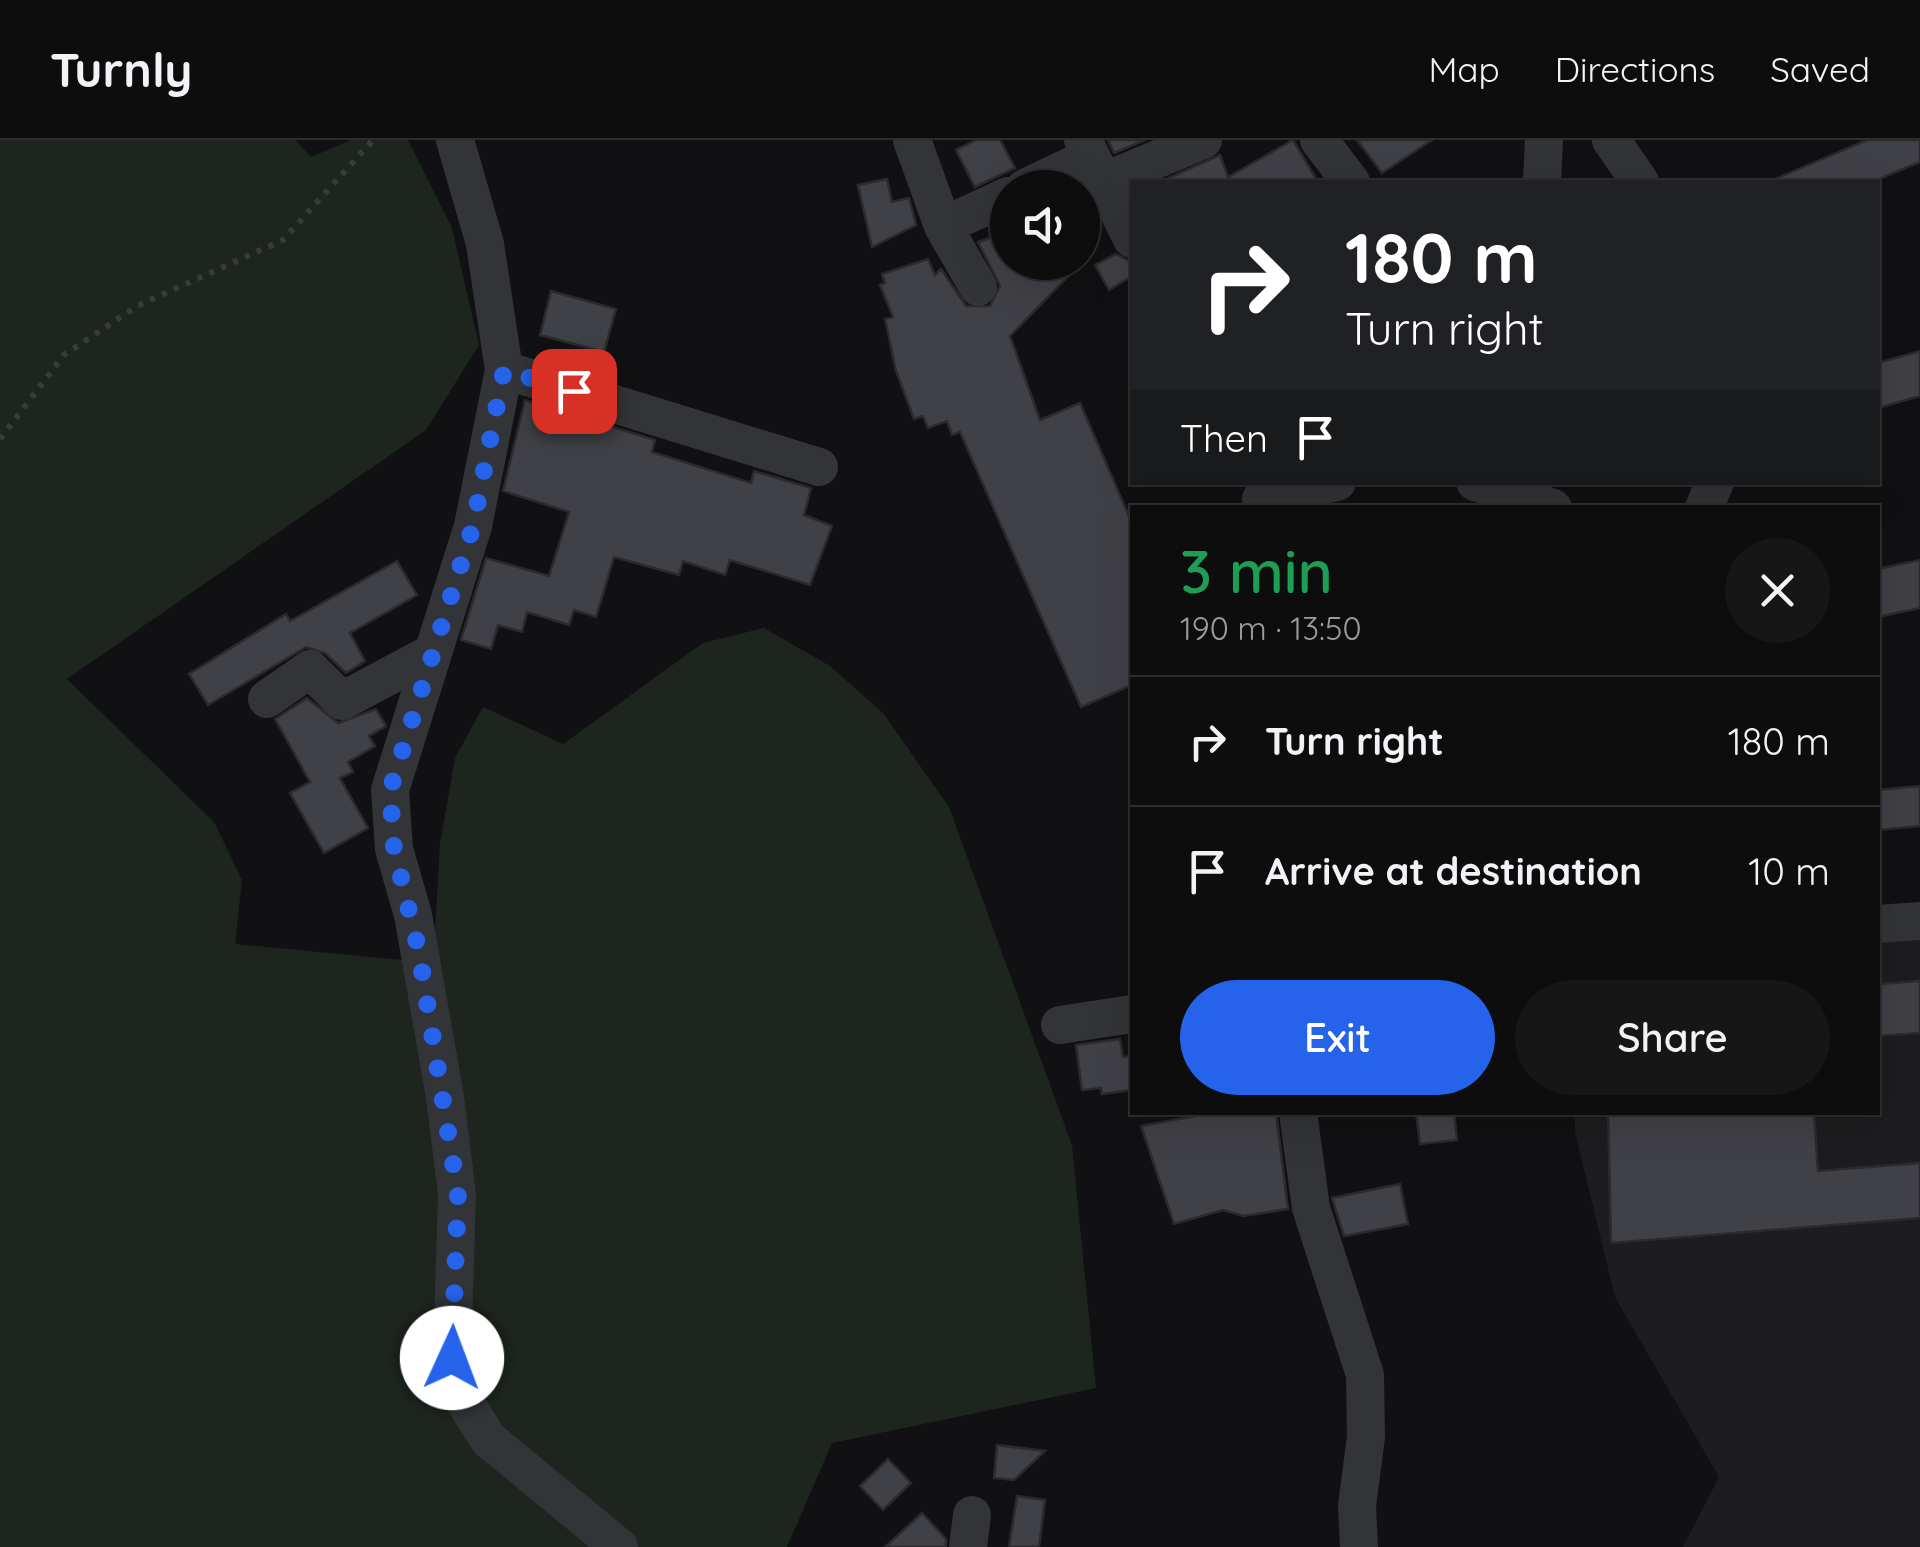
<!DOCTYPE html>
<meta charset="utf-8">
<style>
:root{--surface:#0d0d0e;--page:#161617;--text:#f1f3f6;--muted:#9a9c9e;--line:#2d2d2e;--accent:#2563eb}
body{margin:0;font-family:Quicksand,sans-serif;background:var(--page);color:var(--text);height:100vh;display:flex;flex-direction:column;font-size:38px;white-space:nowrap}
*{box-sizing:border-box;margin:0}
p{font-size:32px;color:var(--muted)}
.icon{flex:none;width:55px;height:55px;fill:none;stroke:currentColor;stroke-width:2;stroke-linecap:round;stroke-linejoin:round}
.map{position:relative;flex:1;overflow:hidden}
.panel{position:absolute;left:1130px;top:365px;width:750px;height:610px;display:flex;flex-direction:column;background:var(--surface);border-radius:0px;box-shadow:0 10px 40px #0002,0 0 0 2px var(--line)}
.panel>*{flex:none}
.banner{position:absolute;left:1130px;top:40px;width:750px;height:305px;border-radius:0px;box-shadow:0 10px 40px #0002,0 0 0 2px var(--line);background:#202124;color:#fff;overflow:hidden}
.fabs{position:absolute;left:990px;top:30px;display:grid;gap:20px}
.fabs a{display:grid;place-items:center;width:110px;height:110px;border-radius:50%;background:var(--surface);box-shadow:0 10px 40px #0002,0 0 0 2px var(--line);font-size:50px}
.pin{position:absolute;display:grid;place-items:center;width:85px;height:85px;color:#fff;margin:-42px;border-radius:20px;box-shadow:0 5px 15px #0006}
.me{position:absolute;width:110px;margin:-55px;rotate:2deg;stroke-linejoin:round;filter:drop-shadow(0 0 8px #0008)}
.turn{display:flex;align-items:center;gap:35px;height:210px;padding:0 50px;font-size:45px}
.turn .icon{width:130px;height:130px;stroke-width:2.5}
.turn b{display:block;font-size:70px;line-height:85px}
.then{display:flex;align-items:center;height:95px;padding:0 50px;background:#0003;gap:20px;font-size:38px}
.round{display:grid;place-items:center;flex:none;width:105px;height:105px;border-radius:52px;background:var(--page)}
.overview{display:flex;align-items:center;justify-content:space-between;height:170px;padding:0 50px}
h1{font-size:60px;font-weight:600;line-height:75px;color:#1e9e55}
.button{display:flex;gap:20px;margin-top:auto;padding:20px 50px}
.button a{flex:1;height:115px;border-radius:60px;background:var(--accent);color:#fff;font-size:40px;font-weight:600;line-height:115px;text-align:center}
.button a+a{background:var(--page);color:var(--text)}
ul{padding:0;list-style:none}
li{display:flex;align-items:center;gap:30px;height:130px;padding:0 50px;border-top:2px solid var(--line)}
li div{flex:1}
li b{display:block;font-size:38px}
li em{font-style:normal}
header{display:flex;align-items:center;gap:60px;box-sizing:border-box;height:140px;padding:0 50px;background:var(--surface);border-bottom:2px solid var(--line)}
header strong{font-size:48px}
nav{display:flex;gap:55px;margin-inline-start:auto;font-size:35px}
.map>svg:first-child{display:block}
.built{fill:#1d1d1f}
.green{fill:#1e251e}
.building{fill:#404146;stroke:#2b2b2e;stroke-width:2.5}
.lines{fill:none;stroke-linecap:round;stroke-linejoin:round}
.path{stroke:#383b3e;stroke-width:6;stroke-dasharray:5 8;stroke-linecap:butt}
.minor{stroke:#323437;stroke-width:38}
.route{stroke:#2563eb;stroke-width:18;stroke-dasharray:0 32.4}
</style>
<header>
<strong>Turnly</strong>
<nav><a>Map</a><a>Directions</a><a>Saved</a></nav>
</header>
<div class="map">
<svg width="1920" height="1407" viewBox="0 0 1920 1407">
<rect width="100%" height="100%" fill="#111113"/>
<path class="built" d="M 1920,793 L 1920,1407 L 1683,1407 L 1719,1337 L 1615,1157 L 1575,992 L 1575,973 L 1878,972 L 1878,797 Z"/>
<path class="green" d="M 0,0 L 295,0 L 311,17 L 351,0 L 408,0 L 452,88 L 479,205 L 426,290 L 67,539 L 214,682 L 242,740 L 235,804 L 433,823 L 440,704 L 455,618 L 483,567 L 563,604 L 703,503 L 764,488 L 830,526 L 883,573 L 949,667 L 1072,1005 L 1096,1248 L 832,1303 L 787,1407 L 0,1407 Z"/>
<path class="building" d="M 976,0 L 1000,0 L 1015,28 L 975,47 L 956,10 Z
M 1108,0 L 1145,0 L 1114,13 Z
M 1293,0 L 1318,42 L 1160,42 L 1220,15 L 1228,37 Z
M 1357,0 L 1432,0 L 1382,33 Z
M 1867,0 L 1920,0 L 1920,22 L 1872,42 L 1768,42 Z
M 887,39 L 892,62 L 909,58 L 916,85 L 872,107 L 858,45 Z
M 1008,92 L 1008,122 L 1082,122 L 1010,196 L 1040,280 L 1080,263 L 1132,383 L 1132,545 L 1081,567 L 960,292 L 952,295 L 947,281 L 928,288 L 923,276 L 914,279 L 896,231 L 885,179 L 893,177 L 880,145 L 885,143 L 882,134 L 928,119 L 935,135 L 941,129 L 966,166 L 990,166 L 1000,146 L 978,102 Z
M 1116,114 L 1129,121 L 1132,136 L 1109,150 L 1095,125 Z
M 551,151 L 616,169 L 604,212 L 540,195 Z
M 1920,211 L 1920,256 L 1878,268 L 1878,223 Z
M 525,260 L 655,300 L 652,312 L 751,343 L 754,331 L 811,348 L 804,375 L 832,386 L 810,445 L 730,420 L 725,435 L 683,421 L 679,435 L 614,417 L 596,477 L 574,470 L 569,485 L 527,472 L 522,492 L 498,485 L 491,509 L 461,500 L 486,418 L 549,436 L 569,372 L 503,351 Z
M 1920,420 L 1920,468 L 1878,477 L 1878,429 Z
M 397,421 L 417,455 L 350,493 L 365,521 L 346,533 L 325,513 L 306,507 L 208,565 L 189,534 L 286,474 L 290,481 Z
M 307,558 L 338,583 L 376,569 L 386,586 L 369,596 L 375,606 L 348,622 L 353,632 L 340,638 L 368,688 L 324,713 L 290,653 L 310,642 L 275,579 Z
M 1920,646 L 1920,686 L 1878,690 L 1878,650 Z
M 1920,841 L 1920,893 L 1878,896 L 1878,844 Z
M 1120,899 L 1123,917 L 1132,916 L 1132,950 L 1102,954 L 1101,948 L 1082,950 L 1076,905 Z
M 1217,972 L 1276,972 L 1288,1069 L 1244,1076 L 1223,1070 L 1174,1084 L 1141,986 Z
M 1416,972 L 1454,972 L 1457,1000 L 1420,1004 Z
M 1608,972 L 1814,972 L 1818,1031 L 1920,1023 L 1920,1078 L 1611,1103 Z
M 1400,1044 L 1408,1084 L 1344,1096 L 1332,1058 Z
M 997,1305 L 1045,1311 L 1014,1340 L 994,1338 Z
M 888,1319 L 911,1343 L 883,1370 L 860,1346 Z
M 1017,1356 L 1045,1360 L 1039,1407 L 1009,1407 Z
M 922,1373 L 946,1399 L 946,1407 L 885,1407 Z"/>
<g class="lines">
<path class="path" d="M 0,299 L 64,215 L 137,166 L 283,100 L 373,0"/>
<path class="minor" d="M 455,0 L 485,104 L 504,230 L 473,386 L 390,650 L 394,709 L 413,775 L 445,957 L 457,1054 L 452,1218 L 464,1260 L 488,1299 L 619,1407
M 912,0 L 943,86 L 978,147
M 1083,0 L 1132,99
M 1319,0 L 1351,42
M 1611,0 L 1640,42
M 1103,42 L 1203,0
M 1542,42 L 1544,0
M 1025,48 L 1090,17
M 943,86 L 1008,56
M 504,230 L 819,327
M 1475,342 L 1553,368
M 1261,359 L 1337,342
M 1704,368 L 1715,342
M 267,559 L 310,529 L 342,561 L 430,514
M 1878,784 L 1920,781
M 1060,885 L 1132,874
M 1298,972 L 1311,1068 L 1365,1235 L 1366,1297 L 1357,1366 L 1359,1407
M 968,1407 L 972,1375"/>
</g>
<g class="lines">
<path class="route" d="M 452,1218 L 458,1054 L 419,812 L 394,708 L 390,650 L 473,386 L 504,230 L 574,251"/>
</g>
</svg>
<div class="fabs">
<a><svg class="icon" aria-label="sound" viewBox="0 0 24 24"><path d="M4 9h4l5-4v14l-5-4H4zM17 9q2 3 0 6"/></svg></a>
</div>
<div class="pin" style="left:574px;top:251px;background:#d93025"><svg class="icon" aria-label="arrive" viewBox="0 0 24 24"><path d="M6 21V4h12l-3 4 3 4H6"/></svg></div>
<svg class="me" style="left:452px;top:1218px" viewBox="-20 -20 40 40"><circle r="19" fill="#fff"/><path d="M0-13L10 11 0 6-10 11z" fill="#2563eb"/></svg>
<div class="banner">
<div class="turn"><svg class="icon" aria-label="right" viewBox="0 0 24 24"><path d="M7 20v-9h11M14 6l5 5-5 5"/></svg><div><b>180 m</b>Turn right</div></div>
<div class="then">Then<svg class="icon" aria-label="arrive" viewBox="0 0 24 24"><path d="M6 21V4h12l-3 4 3 4H6"/></svg></div>
</div>
<section class="panel">
<div class="overview"><div><h1>3 min</h1><p>190 m · 13:50</p></div><a class="round"><svg class="icon" aria-label="close" viewBox="0 0 24 24"><path d="M6 6l12 12M18 6L6 18"/></svg></a></div>
<ul>
<li><svg class="icon" aria-label="right" viewBox="0 0 24 24"><path d="M7 20v-9h11M14 6l5 5-5 5"/></svg><div><b>Turn right</b></div><em>180 m</em></li>
<li><svg class="icon" aria-label="arrive" viewBox="0 0 24 24"><path d="M6 21V4h12l-3 4 3 4H6"/></svg><div><b>Arrive at destination</b></div><em>10 m</em></li>
</ul>
<div class="button"><a>Exit</a><a>Share</a></div>
</section>
</div>
